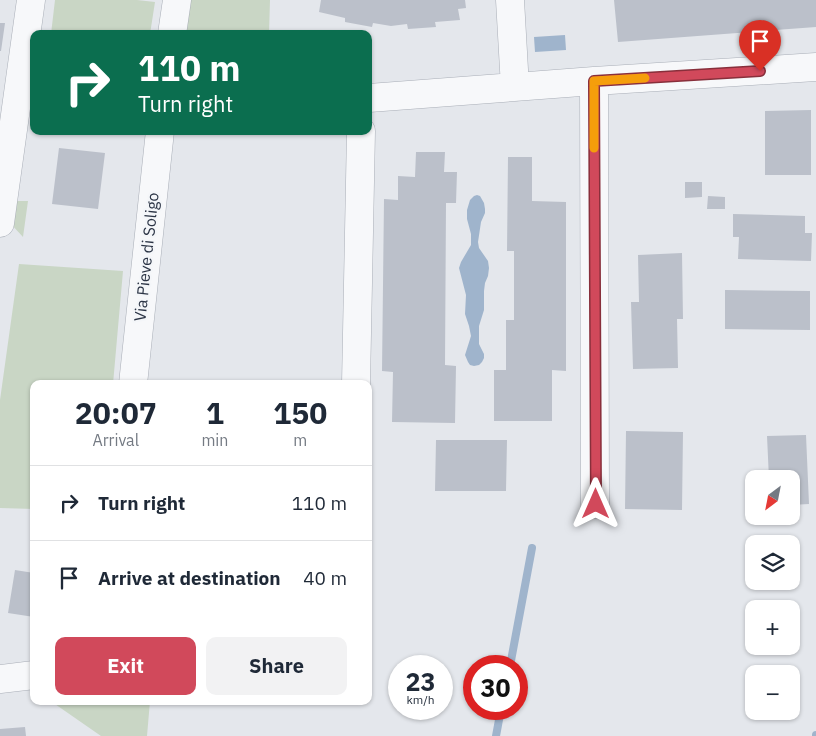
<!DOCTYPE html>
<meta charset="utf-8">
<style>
:root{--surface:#fff;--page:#f2f2f3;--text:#1f2937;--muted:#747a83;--line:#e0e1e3;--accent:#d1495b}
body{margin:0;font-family:"IBM Plex Sans",sans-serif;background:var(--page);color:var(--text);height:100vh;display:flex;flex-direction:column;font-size:19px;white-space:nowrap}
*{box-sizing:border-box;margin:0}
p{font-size:16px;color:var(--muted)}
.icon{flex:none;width:28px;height:28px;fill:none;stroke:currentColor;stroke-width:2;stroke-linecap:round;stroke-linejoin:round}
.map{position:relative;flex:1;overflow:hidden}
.details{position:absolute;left:30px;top:380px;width:342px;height:325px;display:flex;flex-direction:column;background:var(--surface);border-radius:10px;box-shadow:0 1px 4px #0004}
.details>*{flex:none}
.top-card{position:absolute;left:30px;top:30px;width:342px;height:105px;border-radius:10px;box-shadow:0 1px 4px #0004;background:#0b6e4f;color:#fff;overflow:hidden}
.needle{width:32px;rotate:212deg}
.fabs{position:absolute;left:745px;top:470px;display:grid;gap:10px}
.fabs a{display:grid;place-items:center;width:55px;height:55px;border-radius:10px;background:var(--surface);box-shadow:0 1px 4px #0004;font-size:25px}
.speed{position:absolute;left:388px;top:655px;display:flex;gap:10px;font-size:25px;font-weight:700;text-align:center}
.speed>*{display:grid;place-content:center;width:65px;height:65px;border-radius:50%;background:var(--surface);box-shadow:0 1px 4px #0004;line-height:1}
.speed small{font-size:12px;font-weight:400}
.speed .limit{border:8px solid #d22;background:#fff;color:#111}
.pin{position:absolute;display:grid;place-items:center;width:42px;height:42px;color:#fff;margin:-51px -21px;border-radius:50% 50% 50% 0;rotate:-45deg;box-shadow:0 0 5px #0007}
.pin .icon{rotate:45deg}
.me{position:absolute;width:55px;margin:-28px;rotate:0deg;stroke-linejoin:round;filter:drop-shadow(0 0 4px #0008)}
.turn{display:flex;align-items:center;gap:18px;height:105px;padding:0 25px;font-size:22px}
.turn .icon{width:65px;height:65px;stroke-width:2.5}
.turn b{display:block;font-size:35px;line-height:42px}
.eta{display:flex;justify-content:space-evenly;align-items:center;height:85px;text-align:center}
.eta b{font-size:30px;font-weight:700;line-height:35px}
.cta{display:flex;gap:10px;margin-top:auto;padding:10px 25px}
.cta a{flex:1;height:58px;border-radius:10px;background:var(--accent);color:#fff;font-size:20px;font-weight:700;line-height:58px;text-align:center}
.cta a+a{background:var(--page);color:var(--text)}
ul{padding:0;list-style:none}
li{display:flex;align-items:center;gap:15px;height:75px;padding:0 25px;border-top:1px solid var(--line)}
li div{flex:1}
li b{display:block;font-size:19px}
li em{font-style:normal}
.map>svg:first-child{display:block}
.green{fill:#c9d6c5}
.water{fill:#9fb4cc}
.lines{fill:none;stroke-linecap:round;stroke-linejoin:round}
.stream{stroke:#9fb4cc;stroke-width:8}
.building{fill:#bbc0ca}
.minor-casing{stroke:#a9aeb7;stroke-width:29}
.minor{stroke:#f7f8fa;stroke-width:28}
.route-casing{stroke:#882f3b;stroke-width:12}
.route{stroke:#d1495b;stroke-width:9}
.slow{stroke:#f59e0b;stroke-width:9}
.labels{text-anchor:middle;stroke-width:4.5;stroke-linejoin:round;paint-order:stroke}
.street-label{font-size:16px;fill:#2b3445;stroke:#f4f6f9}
</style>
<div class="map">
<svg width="816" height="736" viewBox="0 0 816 736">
<rect width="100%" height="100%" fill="#e4e7ec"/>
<path class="green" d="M 55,0 L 137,0 L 155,2 L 150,34 L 51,34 Z
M 186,0 L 270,0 L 269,34 L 181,34 Z
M 11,201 L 28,201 L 23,237 L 10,223 Z
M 19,264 L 123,271 L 113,384 L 34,384 L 34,509 L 0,508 L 0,400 Z
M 150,701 L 147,736 L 101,736 L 52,702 Z"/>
<path class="water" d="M 565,35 L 566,50 L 535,52 L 534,37 Z
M 477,195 L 480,196 L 484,203 L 485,209 L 485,213 L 481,222 L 478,242 L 479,248 L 488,261 L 489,268 L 488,276 L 485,283 L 484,291 L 484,310 L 479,326 L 479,344 L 484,354 L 484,358 L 482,362 L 479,365 L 474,366 L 470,365 L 468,362 L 465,355 L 471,336 L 469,326 L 465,314 L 466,295 L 459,268 L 461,262 L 471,245 L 471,234 L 467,219 L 467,210 L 470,200 L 474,196 Z"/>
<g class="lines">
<path class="stream" d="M 510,666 L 532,548
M 496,736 L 501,709
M 816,736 L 816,735"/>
</g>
<path class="building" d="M 321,0 L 465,0 L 466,8 L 458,9 L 460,20 L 435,22 L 436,27 L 408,29 L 407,24 L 391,26 L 373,23 L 372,27 L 345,22 L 345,18 L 319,12 Z
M 614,0 L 816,0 L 816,27 L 618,42 Z
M 0,23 L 5,23 L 1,51 L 0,51 Z
M 811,110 L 811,175 L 765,175 L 765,111 Z
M 59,148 L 105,153 L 98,209 L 52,204 Z
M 416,152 L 445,152 L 444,172 L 457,172 L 456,203 L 446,203 L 445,365 L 456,366 L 455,423 L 392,422 L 393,372 L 382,371 L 384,199 L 398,200 L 398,176 L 415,177 Z
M 508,157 L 532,157 L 532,201 L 566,202 L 566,371 L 552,370 L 552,421 L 494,421 L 494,370 L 506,370 L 506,320 L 514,320 L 514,251 L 507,251 Z
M 685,182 L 702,182 L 702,197 L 685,198 Z
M 708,196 L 725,197 L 725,209 L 707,209 Z
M 733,214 L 805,216 L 805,233 L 812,233 L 811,261 L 738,259 L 739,237 L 733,237 Z
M 682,253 L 683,319 L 677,319 L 678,368 L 633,369 L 631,302 L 639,302 L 638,255 Z
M 725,290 L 810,291 L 810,330 L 725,329 Z
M 626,431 L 683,432 L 682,510 L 625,509 Z
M 806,435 L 809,504 L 791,505 L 791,479 L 769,479 L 767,436 Z
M 436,440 L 507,440 L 506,491 L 435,491 Z
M 15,570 L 34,573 L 34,617 L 8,613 Z
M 25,727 L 26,736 L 0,736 L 0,729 Z"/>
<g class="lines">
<g class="minor-casing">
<path id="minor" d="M 510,0 L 515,87
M 172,34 L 177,0
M 594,81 L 595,504
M 369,98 L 594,81 L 816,67
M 0,223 L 31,0
M 133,384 L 160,131
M 356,384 L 361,131
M 0,679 L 34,675"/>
</g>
<use href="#minor" class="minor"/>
</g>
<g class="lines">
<g class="route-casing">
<path id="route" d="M 596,504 L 594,81 L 760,71"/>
</g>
<use href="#route" class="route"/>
<path class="slow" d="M 594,148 L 594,81 L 645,78"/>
</g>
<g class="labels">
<g class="street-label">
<text transform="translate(146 257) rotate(-84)" y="6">Via Pieve di Soligo</text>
</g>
</g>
</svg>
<div class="fabs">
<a><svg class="needle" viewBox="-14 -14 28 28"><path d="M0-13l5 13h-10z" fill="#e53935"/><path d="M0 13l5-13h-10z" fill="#747a83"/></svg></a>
<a><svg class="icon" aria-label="layers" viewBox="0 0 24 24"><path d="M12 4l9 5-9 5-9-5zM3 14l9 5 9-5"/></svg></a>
<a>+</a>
<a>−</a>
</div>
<div class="speed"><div>23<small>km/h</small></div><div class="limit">30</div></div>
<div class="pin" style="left:760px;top:71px;background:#d93025"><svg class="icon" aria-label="arrive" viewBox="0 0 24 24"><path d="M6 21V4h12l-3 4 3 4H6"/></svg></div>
<svg class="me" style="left:596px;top:504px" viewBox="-20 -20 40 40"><path d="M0-17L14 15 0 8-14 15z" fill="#d1495b" stroke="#fff" stroke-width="4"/></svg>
<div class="top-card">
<div class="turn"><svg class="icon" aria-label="right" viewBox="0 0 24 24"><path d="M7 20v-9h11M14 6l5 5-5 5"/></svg><div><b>110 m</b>Turn right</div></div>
</div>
<section class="details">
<div class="eta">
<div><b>20:07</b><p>Arrival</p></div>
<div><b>1</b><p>min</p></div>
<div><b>150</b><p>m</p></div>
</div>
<ul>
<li><svg class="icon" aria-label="right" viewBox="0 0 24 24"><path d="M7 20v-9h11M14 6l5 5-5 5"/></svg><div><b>Turn right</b></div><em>110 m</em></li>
<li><svg class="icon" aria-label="arrive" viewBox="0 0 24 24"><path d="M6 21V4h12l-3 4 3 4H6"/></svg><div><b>Arrive at destination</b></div><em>40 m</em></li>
</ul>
<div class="cta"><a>Exit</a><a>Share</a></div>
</section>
</div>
